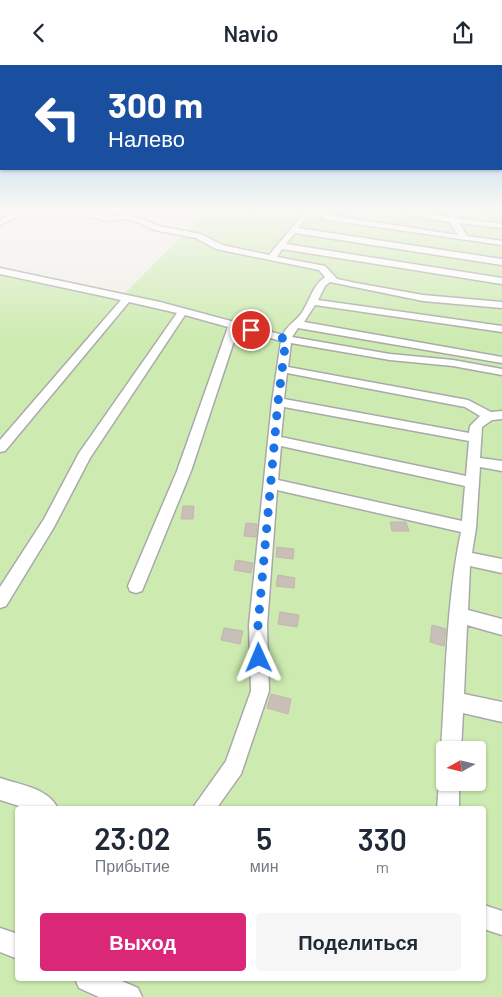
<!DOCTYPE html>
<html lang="ru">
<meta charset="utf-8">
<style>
:root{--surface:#fff;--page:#f6f6f7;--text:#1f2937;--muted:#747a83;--accent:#db2777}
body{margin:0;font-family:Barlow,sans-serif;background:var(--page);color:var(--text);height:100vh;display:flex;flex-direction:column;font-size:19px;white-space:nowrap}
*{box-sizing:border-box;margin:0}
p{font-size:16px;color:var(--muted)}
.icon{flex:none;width:28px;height:28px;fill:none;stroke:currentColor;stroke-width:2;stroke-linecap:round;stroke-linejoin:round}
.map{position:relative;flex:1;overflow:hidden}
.side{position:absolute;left:15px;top:741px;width:471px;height:175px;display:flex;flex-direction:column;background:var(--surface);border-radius:5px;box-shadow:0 1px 4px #0004}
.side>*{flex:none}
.banner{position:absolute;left:0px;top:0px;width:502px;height:105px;box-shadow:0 1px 4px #0004;background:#1a4fa0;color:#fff;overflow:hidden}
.needle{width:32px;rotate:262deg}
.fabs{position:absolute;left:436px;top:676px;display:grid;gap:10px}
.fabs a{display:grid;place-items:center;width:50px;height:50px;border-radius:5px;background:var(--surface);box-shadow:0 1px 4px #0004;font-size:25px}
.pin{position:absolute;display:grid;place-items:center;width:42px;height:42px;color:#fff;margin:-21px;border:2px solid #fff;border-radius:50%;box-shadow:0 1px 5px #0007}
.me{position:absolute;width:55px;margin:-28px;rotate:359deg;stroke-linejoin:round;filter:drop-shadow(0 0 4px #0008)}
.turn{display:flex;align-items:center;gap:18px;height:105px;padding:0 25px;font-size:22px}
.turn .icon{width:65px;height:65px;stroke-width:2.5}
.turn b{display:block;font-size:35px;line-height:42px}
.eta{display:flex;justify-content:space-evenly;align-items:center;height:85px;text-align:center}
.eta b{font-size:30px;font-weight:600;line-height:35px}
.cta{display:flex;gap:10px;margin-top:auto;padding:10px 25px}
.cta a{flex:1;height:58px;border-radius:5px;background:var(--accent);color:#fff;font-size:20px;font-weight:600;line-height:58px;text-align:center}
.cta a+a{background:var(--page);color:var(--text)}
header{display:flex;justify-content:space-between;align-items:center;height:65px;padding:0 25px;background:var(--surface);font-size:22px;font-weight:600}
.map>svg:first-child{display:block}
.grass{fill:#cdebb0;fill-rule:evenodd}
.building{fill:#c7bfb8;stroke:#c4b6ab}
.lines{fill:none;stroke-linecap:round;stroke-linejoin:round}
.minor-casing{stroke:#a9a9a9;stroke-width:3}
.minor{fill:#fff;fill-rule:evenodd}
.route{stroke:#1a73e8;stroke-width:9;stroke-dasharray:0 16.2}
</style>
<header><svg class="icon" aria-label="back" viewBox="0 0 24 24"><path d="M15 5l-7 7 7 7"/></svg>Navio<svg class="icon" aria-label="share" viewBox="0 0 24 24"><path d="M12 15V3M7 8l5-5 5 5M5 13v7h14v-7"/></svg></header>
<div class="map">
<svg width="502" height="932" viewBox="0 0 502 932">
<rect width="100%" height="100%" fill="#f2efe9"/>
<path class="grass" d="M 209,144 L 502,144 L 502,932 L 0,932 L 0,210 L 121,232 ZM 445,685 L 478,685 L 478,718 L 445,718 ZM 18,744 L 484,744 L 484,914 L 18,914 Z"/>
<path class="building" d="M 183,441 L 194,441 L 193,454 L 181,454 Z
M 390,457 L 406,457 L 409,466 L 392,466 Z
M 246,458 L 257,459 L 256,472 L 244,471 Z
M 277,482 L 294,484 L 293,494 L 276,492 Z
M 236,495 L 253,498 L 251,508 L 234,505 Z
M 278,510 L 295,513 L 294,523 L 276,521 Z
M 280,547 L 299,550 L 297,562 L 278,559 Z
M 432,560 L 446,564 L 444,581 L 430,577 Z
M 224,563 L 243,566 L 240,579 L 221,575 Z
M 271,629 L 291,634 L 288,649 L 267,643 Z"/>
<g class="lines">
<g class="minor-casing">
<path id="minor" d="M 24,144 L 33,144 L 0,160 L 0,155 Z
M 57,144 L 69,144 L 107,152 L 122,150 L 139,153 L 159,161 L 201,169 L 222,180 L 269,190 L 305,147 L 309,149 L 298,163 L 502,194 L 502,200 L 295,168 L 286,179 L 502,213 L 502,219 L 282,184 L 277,192 L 325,201 L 337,214 L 356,218 L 423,230 L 502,237 L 502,243 L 423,236 L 330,217 L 325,221 L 318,235 L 502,261 L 502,267 L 315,240 L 304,257 L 502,292 L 502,298 L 298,263 L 292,272 L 390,289 L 453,295 L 502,304 L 502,310 L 453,301 L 390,295 L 291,278 L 288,302 L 468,335 L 491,347 L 502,346 L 502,354 L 492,355 L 482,362 L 480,393 L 502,396 L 502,406 L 480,402 L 476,463 L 472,488 L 502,494 L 502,508 L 470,501 L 468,545 L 502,554 L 502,570 L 467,560 L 464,629 L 502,637 L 502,657 L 463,648 L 461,685 L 445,685 L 444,692 L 441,685 C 446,613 446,538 461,467 L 277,425 L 267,560 L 269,626 L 241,709 L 216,744 L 192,744 L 226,696 L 251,626 L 249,560 L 272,337 L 281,276 L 238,264 L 191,406 L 144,521 L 142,526 L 136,528 L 130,526 L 128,521 L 177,406 L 228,262 L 185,250 L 90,393 L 54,462 L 6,541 L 0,543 L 0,522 L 44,454 L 79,388 L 177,248 L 129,237 L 5,386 L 0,387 L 0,375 L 121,235 L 0,209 L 0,203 L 160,237 L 283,270 C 287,260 295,257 301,249 C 310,236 312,221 325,212 L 319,205 L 216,184 L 196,173 L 154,165 L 137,157 L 122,154 L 107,156 ZM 287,308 L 465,342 L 480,351 L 470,361 L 469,368 L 284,334 ZM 284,342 L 469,376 L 466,411 L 281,372 ZM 281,381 L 465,421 L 462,456 L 278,415 Z
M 326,144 L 333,144 L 329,150 L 458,170 L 450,157 L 418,152 L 409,147 L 411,144 L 417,144 L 420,148 L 450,152 L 454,144 L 460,144 L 457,153 L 502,159 L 502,163 L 459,158 L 467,171 L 502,176 L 502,180 L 321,154 Z
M 479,144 L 502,144 L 502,148 Z
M 445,709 L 445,718 L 459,718 L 459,744 L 437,744 L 439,718 L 442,711 Z
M 0,713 C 20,720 49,723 58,744 L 29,744 L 0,735 Z
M 484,840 L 502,846 L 502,870 L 484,864 Z
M 0,863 L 18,869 L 18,894 L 0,887 Z
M 75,914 L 117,914 L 138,923 L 142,932 L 99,932 L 79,923 Z"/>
</g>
<use href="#minor" class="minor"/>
</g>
<linearGradient id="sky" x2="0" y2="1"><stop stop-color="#8fc0e4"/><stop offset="0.53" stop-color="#f9f8f5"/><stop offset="1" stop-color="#f9f8f5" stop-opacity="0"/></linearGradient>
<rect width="502" height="274" fill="url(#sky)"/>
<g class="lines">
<path class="route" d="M 251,265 L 286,274 L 278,337 L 258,560 L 259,593"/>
</g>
</svg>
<div class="fabs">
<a><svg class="needle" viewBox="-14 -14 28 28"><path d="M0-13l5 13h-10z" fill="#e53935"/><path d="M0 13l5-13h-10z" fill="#747a83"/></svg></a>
</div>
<div class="pin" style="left:251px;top:265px;background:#d93025"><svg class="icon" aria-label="arrive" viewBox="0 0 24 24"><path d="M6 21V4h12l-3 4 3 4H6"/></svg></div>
<svg class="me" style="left:259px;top:593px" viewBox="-20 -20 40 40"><path d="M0-17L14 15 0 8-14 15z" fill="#1a73e8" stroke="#fff" stroke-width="4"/></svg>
<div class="banner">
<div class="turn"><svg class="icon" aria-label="left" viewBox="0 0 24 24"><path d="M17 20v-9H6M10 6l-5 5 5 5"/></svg><div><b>300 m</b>Налево</div></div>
</div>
<section class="side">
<div class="eta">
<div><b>23:02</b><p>Прибытие</p></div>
<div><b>5</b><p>мин</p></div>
<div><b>330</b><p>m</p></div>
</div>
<div class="cta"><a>Выход</a><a>Поделиться</a></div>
</section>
</div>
